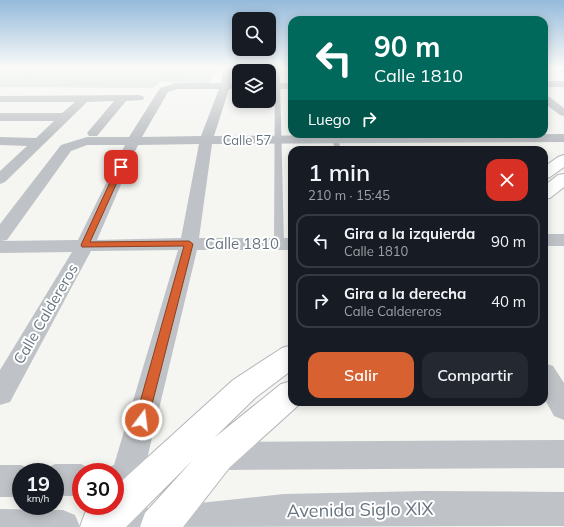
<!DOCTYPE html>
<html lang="es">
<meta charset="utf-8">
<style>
:root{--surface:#171b24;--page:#242831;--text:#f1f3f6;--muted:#9ea1a6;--line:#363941;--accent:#d76131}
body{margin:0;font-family:Mulish,sans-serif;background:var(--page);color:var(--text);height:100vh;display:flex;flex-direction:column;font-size:15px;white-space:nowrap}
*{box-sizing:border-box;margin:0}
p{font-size:13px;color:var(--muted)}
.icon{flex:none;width:22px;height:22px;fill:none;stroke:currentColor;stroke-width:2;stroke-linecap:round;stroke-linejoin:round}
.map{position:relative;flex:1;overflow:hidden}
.sheet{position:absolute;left:288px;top:146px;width:260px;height:260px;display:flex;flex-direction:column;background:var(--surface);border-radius:12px;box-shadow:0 2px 10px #0003}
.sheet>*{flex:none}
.top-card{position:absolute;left:288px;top:16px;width:260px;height:122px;border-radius:12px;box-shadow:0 2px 10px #0003;background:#00695c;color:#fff;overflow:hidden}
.tools{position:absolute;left:232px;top:12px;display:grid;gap:8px}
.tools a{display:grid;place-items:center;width:44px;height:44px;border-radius:8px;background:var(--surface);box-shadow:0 2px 10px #0003;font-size:20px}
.speed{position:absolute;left:12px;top:463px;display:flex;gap:8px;font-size:20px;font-weight:700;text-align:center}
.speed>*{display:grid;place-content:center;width:52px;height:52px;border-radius:50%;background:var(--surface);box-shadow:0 2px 10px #0003;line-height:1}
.speed small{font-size:10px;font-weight:400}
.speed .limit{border:6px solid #d22;background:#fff;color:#111}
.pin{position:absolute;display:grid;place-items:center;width:34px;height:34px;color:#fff;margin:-17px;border-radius:8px;box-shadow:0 2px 6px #0006}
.me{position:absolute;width:44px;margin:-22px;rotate:15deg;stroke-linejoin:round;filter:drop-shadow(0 0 3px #0008)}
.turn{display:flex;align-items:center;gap:14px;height:84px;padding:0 20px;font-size:18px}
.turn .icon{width:52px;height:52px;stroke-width:2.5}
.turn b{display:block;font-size:28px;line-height:34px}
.then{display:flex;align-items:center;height:38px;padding:0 20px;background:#0003;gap:8px;font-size:15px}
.round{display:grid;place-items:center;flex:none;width:42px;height:42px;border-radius:12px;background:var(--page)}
.summary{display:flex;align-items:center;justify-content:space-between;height:68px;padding:0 20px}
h1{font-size:24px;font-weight:600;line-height:30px}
.primary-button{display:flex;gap:8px;margin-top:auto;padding:8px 20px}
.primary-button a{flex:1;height:46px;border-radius:12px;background:var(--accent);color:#fff;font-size:16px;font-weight:600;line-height:46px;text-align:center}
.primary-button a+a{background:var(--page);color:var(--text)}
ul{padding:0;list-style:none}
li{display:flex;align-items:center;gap:12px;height:54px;margin:0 8px 6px;padding:0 12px;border:2px solid var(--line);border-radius:12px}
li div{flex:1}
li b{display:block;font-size:15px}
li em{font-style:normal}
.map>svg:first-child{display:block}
.green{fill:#d6dcd4}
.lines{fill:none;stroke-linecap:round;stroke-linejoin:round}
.primary-casing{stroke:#b3b6ba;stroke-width:2}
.path{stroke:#b9bbbe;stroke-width:1.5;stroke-dasharray:1 1;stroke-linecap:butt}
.lane{fill:#bfc2c6;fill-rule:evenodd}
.street{fill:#bfc2c6;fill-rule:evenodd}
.primary{fill:#fff;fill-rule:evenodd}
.route{fill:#d76131;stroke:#8c3f20}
.labels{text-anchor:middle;stroke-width:4;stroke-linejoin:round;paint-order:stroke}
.far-street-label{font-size:13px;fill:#677481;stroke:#fff}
.street-label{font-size:15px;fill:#677481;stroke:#fff}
.near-street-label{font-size:18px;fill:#677481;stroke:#fff}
</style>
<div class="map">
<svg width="564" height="527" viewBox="0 0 564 527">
<rect width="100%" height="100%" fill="#f5f6f2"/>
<path class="green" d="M 0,67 L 217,67 L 210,83 L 160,82 L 153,88 L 0,87 Z"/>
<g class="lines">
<g class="primary-casing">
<path id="primary" d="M 564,155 L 564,167 L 550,177 L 544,179 L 544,167 L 558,157 Z
M 564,174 L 564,187 L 550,198 L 544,199 L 544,186 L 558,175 Z
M 292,345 L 292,370 L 255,398 L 214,438 L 281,384 L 292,381 L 292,402 L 302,402 L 230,467 L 183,527 L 140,527 L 145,513 L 193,460 L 126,527 L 80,527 L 85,513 L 94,506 L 115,506 L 115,487 L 233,380 L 282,348 Z"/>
</g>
<path class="path" d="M 179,74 L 193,67
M 30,75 L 38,67
M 165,77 L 175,67"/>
<path class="lane" d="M 275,67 L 279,67 L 280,80 L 284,244 L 279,247 L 274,244 Z
M 331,134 L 337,134 L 341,150 L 335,150 Z"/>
<path class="street" d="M 224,67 L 233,67 L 231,83 L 239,84 L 239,88 L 229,89 L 214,136 L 564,134 L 564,142 L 212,144 L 199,238 L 292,238 L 292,250 L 197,250 L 147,459 L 150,459 L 161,463 L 166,474 L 161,485 L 150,489 L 115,496 L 115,472 L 102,472 L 104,469 L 114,465 L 178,250 L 91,251 L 10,402 L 0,405 L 0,370 L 72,252 L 0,253 L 0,224 L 61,145 L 87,137 L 129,137 L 160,88 L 176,83 L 221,83 ZM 177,89 L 219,89 L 201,136 L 142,137 L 168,92 ZM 199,144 L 181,238 L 97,240 L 138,145 ZM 87,145 L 125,145 L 78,240 L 1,241 L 7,240 L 71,151 Z
M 554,67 L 564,67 L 564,74 Z
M 544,81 L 564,81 L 564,87 L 544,87 Z
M 269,83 L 292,83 L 292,89 L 269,89 Z
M 139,95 L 143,96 L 144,98 L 143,100 L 126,101 L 97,136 L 89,136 L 87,133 L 114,101 L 87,102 L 5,182 L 0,184 L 0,171 L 27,146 L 0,145 L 0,137 L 36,138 L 54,121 L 0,121 L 0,113 L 62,113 L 75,102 L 0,102 L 0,96 Z
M 544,95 L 548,96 L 564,108 L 564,116 L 560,115 L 544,103 Z
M 544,234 L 564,234 L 564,246 L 544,246 Z
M 544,363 L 553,366 L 564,383 L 564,420 L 554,416 L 544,398 Z
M 564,440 L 564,468 L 216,470 L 205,466 L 201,456 L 205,446 L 216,442 Z
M 55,464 L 81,464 L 92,469 L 94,472 L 81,472 L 81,496 L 55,496 L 55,472 L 42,472 L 44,469 Z
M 0,465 L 21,465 L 32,470 L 33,472 L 21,472 L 21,497 L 0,497 Z
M 425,491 L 564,492 L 564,526 L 91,527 L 96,515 L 108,510 L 162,507 L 284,494 Z
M 0,509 L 63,510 L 75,515 L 80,527 L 0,527 Z"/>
<use href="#primary" class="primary"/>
</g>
<linearGradient id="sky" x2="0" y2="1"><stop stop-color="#95badb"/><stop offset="0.48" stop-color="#fafbf9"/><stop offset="1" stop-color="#fafbf9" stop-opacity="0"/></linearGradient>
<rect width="564" height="141" fill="url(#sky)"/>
<path class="route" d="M 118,165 L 124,167 L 90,242 L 189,241 L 193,244 L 148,420 L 146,425 L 142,426 L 137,425 L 135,420 L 184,246 L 82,247 L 81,245 Z"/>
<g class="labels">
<g class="far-street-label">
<text x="247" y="145">Calle 57</text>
</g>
<g class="street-label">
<text x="242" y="249">Calle 1810</text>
<text transform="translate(46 314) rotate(-60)" y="5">Calle Caldereros</text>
</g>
<g class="near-street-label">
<text transform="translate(360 510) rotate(-1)" y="6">Avenida Siglo XIX</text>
</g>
</g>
</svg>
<div class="tools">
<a><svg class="icon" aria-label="search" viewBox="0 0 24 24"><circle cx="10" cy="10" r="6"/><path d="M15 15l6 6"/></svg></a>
<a><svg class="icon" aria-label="layers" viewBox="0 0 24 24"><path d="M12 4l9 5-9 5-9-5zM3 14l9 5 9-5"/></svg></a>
</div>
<div class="speed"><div>19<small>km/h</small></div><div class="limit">30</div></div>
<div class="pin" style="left:121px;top:167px;background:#d93025"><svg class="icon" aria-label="arrive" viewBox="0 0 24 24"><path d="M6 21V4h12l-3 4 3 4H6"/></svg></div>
<svg class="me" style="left:142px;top:420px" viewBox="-20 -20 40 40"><circle r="17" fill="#d76131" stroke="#fff" stroke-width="3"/><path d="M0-11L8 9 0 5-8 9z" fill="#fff"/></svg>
<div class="top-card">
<div class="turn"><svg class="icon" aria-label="left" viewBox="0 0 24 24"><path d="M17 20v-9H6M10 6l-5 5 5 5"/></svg><div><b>90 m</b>Calle 1810</div></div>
<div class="then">Luego<svg class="icon" aria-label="right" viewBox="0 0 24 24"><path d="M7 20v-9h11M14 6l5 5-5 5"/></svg></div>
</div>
<section class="sheet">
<div class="summary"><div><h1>1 min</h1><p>210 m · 15:45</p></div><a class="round" style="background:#d93025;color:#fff"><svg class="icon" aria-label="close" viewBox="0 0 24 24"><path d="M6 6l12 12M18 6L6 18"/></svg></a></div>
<ul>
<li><svg class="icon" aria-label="left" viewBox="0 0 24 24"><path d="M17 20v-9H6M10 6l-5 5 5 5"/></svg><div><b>Gira a la izquierda</b><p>Calle 1810</p></div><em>90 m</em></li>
<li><svg class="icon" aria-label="right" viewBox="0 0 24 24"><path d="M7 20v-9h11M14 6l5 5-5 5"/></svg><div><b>Gira a la derecha</b><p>Calle Caldereros</p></div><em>40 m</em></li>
</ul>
<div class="primary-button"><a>Salir</a><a>Compartir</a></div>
</section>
</div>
